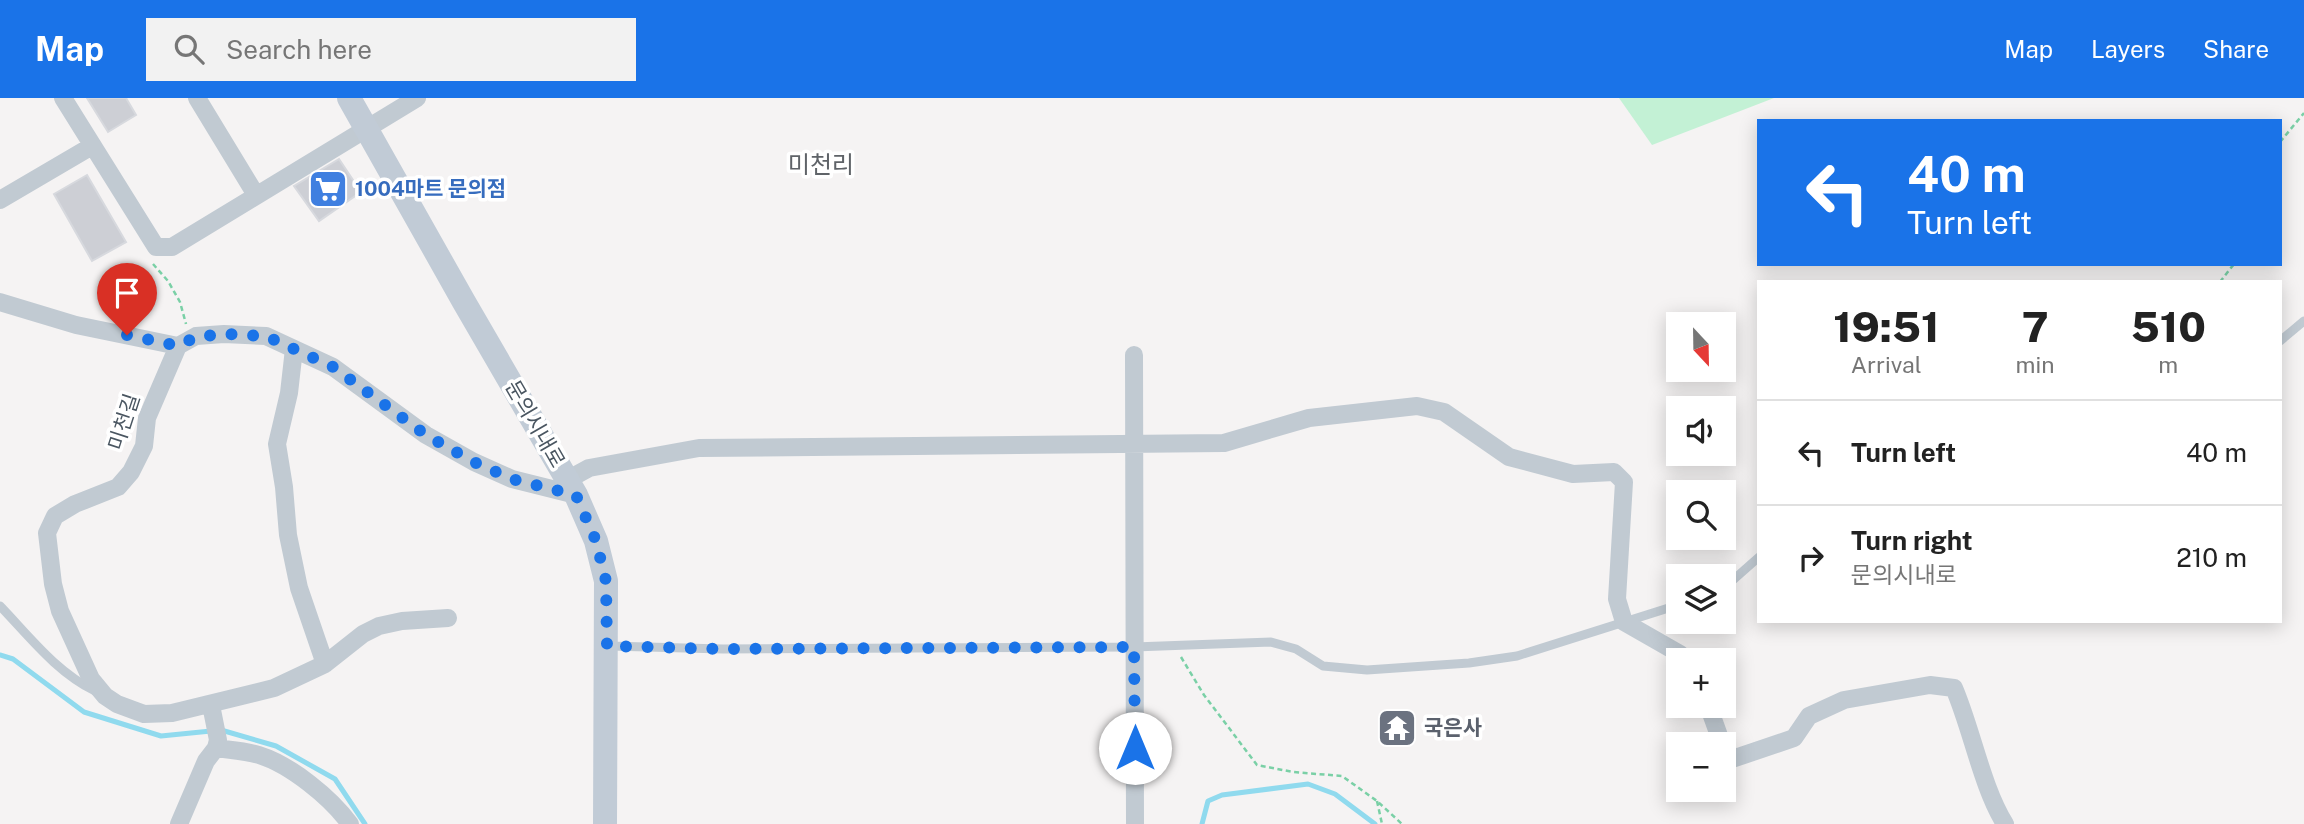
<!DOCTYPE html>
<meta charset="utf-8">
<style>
:root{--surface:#fff;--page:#f2f2f2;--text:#222;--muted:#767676;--line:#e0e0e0;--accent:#1a73e8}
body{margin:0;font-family:"Public Sans","Noto Sans KR",sans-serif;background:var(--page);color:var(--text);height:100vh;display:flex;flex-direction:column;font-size:26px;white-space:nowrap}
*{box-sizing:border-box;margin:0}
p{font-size:23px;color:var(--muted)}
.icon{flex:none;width:38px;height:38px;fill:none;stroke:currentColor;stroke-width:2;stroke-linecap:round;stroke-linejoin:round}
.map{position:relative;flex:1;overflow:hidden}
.sheet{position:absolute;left:1757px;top:182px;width:525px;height:343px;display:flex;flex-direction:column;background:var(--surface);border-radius:0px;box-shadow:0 4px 18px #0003}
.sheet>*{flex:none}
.banner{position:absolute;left:1757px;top:21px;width:525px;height:147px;border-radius:0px;box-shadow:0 4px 18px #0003;background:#1a73e8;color:#fff;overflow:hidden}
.needle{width:46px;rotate:158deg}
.tools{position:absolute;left:1666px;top:214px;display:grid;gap:14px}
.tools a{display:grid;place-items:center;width:70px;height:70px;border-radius:0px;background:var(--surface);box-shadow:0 4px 18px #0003;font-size:35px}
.pin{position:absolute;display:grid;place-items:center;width:60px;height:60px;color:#fff;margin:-72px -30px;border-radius:50% 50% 50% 0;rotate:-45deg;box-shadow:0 0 7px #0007}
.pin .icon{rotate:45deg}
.me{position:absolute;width:77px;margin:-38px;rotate:0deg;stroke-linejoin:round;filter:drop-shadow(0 0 5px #0008)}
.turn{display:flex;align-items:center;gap:24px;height:147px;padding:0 35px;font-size:32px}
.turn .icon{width:91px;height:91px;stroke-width:2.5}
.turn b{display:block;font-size:49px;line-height:60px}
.eta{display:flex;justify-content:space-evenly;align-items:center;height:119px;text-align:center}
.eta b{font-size:42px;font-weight:800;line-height:49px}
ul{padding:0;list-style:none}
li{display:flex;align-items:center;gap:21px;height:105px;padding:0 35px;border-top:2px solid var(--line)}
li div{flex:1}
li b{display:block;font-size:26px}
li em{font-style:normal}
header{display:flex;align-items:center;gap:42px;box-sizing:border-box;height:98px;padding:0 35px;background:var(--accent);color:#fff}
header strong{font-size:33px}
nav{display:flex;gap:38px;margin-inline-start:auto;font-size:24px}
.search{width:490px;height:63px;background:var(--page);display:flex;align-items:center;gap:18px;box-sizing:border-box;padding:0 24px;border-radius:0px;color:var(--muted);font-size:26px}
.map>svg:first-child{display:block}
.green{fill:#c3f1d5}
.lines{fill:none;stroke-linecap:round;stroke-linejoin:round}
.stream{stroke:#90daee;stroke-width:5}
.building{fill:#cdcfd5;stroke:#d7d9de;stroke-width:2}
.path{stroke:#7ad0a6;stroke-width:2.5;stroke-dasharray:5 3.5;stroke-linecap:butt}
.lane{stroke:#c1cad2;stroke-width:9}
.street{stroke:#c1cad2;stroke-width:18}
.secondary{stroke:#c1cbd6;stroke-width:24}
.route{stroke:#1a73e8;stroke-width:12;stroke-dasharray:0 21.6}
.labels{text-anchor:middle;stroke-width:7;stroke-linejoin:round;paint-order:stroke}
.shop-label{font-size:21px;font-weight:bold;fill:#366cbe;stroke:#fff;text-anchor:start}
.street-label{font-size:21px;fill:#4a5661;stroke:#fff}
.worship-label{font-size:21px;font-weight:bold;fill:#5b616d;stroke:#fff;text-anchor:start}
.quarter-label{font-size:24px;fill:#5f6368;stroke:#fff}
</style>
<header>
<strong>Map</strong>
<div class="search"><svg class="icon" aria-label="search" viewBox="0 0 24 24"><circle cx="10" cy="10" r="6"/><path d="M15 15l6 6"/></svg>Search here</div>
<nav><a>Map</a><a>Layers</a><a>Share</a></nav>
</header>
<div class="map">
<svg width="2304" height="726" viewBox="0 0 2304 726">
<rect width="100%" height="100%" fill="#f5f3f3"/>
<path class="green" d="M 1619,0 L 1774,0 L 1652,47 Z"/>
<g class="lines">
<path class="stream" d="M 0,557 L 13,561 L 84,614 L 161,638 L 211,633
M 221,632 L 276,648 L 335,681 L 365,726
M 1202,726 L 1208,703 L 1222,697 L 1308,686 L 1335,696 L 1375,726"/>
</g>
<path class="building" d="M 87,0 L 126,0 L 136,17 L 108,34 Z
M 339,61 L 361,94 L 319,123 L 294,88 Z
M 87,77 L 126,144 L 92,163 L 54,96 Z"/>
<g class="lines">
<path class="path" d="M 2280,44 L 2304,15
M 153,166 L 168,183 L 180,204 L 186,226
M 2220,184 L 2234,166
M 1181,559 L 1204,597 L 1257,667 L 1293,674 L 1342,678 L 1377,703 L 1402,726
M 1377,703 L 1382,726"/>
<path class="lane" d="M 2280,243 L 2304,223
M 1724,490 L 1759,459
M 0,508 C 29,538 56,574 95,593
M 609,548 L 723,551 L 1134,549 L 1271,544 L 1296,551 L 1323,568 L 1367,572 L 1469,565 L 1517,558 L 1678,507"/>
<path class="street" d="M 63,0 L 156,149 L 172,149 L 417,0
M 197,0 L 256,97
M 0,102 L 92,48
M 0,204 L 76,227 L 178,248
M 294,251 L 289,295 L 277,346 L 284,389 L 288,437 L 299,490 L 325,566
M 1134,257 L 1135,726
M 567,382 L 589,370 L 699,350 L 1224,345 L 1309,320 L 1417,308 L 1444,314 L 1509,359 L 1573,376 L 1614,374 L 1624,384 L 1617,501 L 1624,524 L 1680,556 L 1685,562
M 448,520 L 402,523 L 379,528 L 363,536 L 325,566 L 274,590 L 172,615 L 144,616 L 117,606 L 105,598 L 91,581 L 60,513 L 53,486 L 47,435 L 55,418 L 75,406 L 118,389 L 131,374 L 144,348 L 147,320 L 178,248 L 196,238 L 224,236 L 266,238 L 333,269 L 426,337 L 474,364 L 512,381 L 576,397
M 1708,607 L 1722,646
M 216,650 C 230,652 246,653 259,657 C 291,667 331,700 350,726
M 1724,652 L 1735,660 L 1794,640 L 1809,618 L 1844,602 L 1930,587 L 1954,590 C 1972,632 1982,689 2005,726
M 179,726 L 206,663 L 216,650 L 218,642 L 211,607"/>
<path class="secondary" d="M 349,0 L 464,204 L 576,397 L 596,443 L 606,483 L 605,726"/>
</g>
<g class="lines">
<path class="route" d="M 127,237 L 178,248 L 196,239 L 224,236 L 266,238 L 333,269 L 426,337 L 474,364 L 512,381 L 576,397 L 596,443 L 606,483 L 607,548 L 723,551 L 1134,549 L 1135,650"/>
</g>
<defs>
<g id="supermarket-square" transform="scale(2.0125)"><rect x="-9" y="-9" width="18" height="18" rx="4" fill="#3f7fe0" stroke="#fff"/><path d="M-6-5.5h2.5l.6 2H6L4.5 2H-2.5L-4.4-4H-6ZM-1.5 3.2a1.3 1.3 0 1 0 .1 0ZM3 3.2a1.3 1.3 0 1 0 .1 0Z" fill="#fff"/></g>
<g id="temple-square" transform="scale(2.0125)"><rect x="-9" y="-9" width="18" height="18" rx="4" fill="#6b7280" stroke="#fff"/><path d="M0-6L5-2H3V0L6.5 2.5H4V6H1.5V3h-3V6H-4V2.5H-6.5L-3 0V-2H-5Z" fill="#fff"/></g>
</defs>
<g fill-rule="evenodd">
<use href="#supermarket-square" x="328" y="91"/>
<use href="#temple-square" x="1397" y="630"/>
</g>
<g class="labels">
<g class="shop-label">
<text x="355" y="98">1004마트 문의점</text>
</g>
<g class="street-label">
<text transform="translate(124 324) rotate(-72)" y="7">미천길</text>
<text transform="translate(535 326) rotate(60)" y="7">문의시내로</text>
</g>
<g class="worship-label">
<text x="1424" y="637">국은사</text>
</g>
<g class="quarter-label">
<text x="821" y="75">미천리</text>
</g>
</g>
</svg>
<div class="tools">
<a><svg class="needle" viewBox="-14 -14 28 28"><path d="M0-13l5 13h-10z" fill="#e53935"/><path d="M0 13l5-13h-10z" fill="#767676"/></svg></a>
<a><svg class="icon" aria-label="sound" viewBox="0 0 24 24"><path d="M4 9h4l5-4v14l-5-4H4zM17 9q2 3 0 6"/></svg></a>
<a><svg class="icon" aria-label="search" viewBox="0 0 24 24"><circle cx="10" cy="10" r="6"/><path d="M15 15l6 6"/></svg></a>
<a><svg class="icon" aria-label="layers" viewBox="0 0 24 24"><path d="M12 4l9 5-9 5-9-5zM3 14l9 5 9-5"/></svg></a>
<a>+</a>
<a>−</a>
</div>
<div class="pin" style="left:127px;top:237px;background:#d93025"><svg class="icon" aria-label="arrive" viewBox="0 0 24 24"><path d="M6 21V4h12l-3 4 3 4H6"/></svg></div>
<svg class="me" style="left:1135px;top:650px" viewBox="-20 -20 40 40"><circle r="19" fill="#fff"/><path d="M0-13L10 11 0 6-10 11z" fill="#1a73e8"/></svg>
<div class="banner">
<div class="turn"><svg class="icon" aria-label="left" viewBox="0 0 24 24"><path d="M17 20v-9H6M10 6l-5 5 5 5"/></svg><div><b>40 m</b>Turn left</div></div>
</div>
<section class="sheet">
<div class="eta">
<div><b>19:51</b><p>Arrival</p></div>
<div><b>7</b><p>min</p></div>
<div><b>510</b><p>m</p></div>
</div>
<ul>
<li><svg class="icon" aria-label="left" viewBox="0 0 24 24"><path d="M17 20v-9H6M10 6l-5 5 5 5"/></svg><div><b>Turn left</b></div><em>40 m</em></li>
<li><svg class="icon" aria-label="right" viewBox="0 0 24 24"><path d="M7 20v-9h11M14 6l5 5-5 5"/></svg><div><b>Turn right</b><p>문의시내로</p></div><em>210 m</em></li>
</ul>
</section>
</div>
